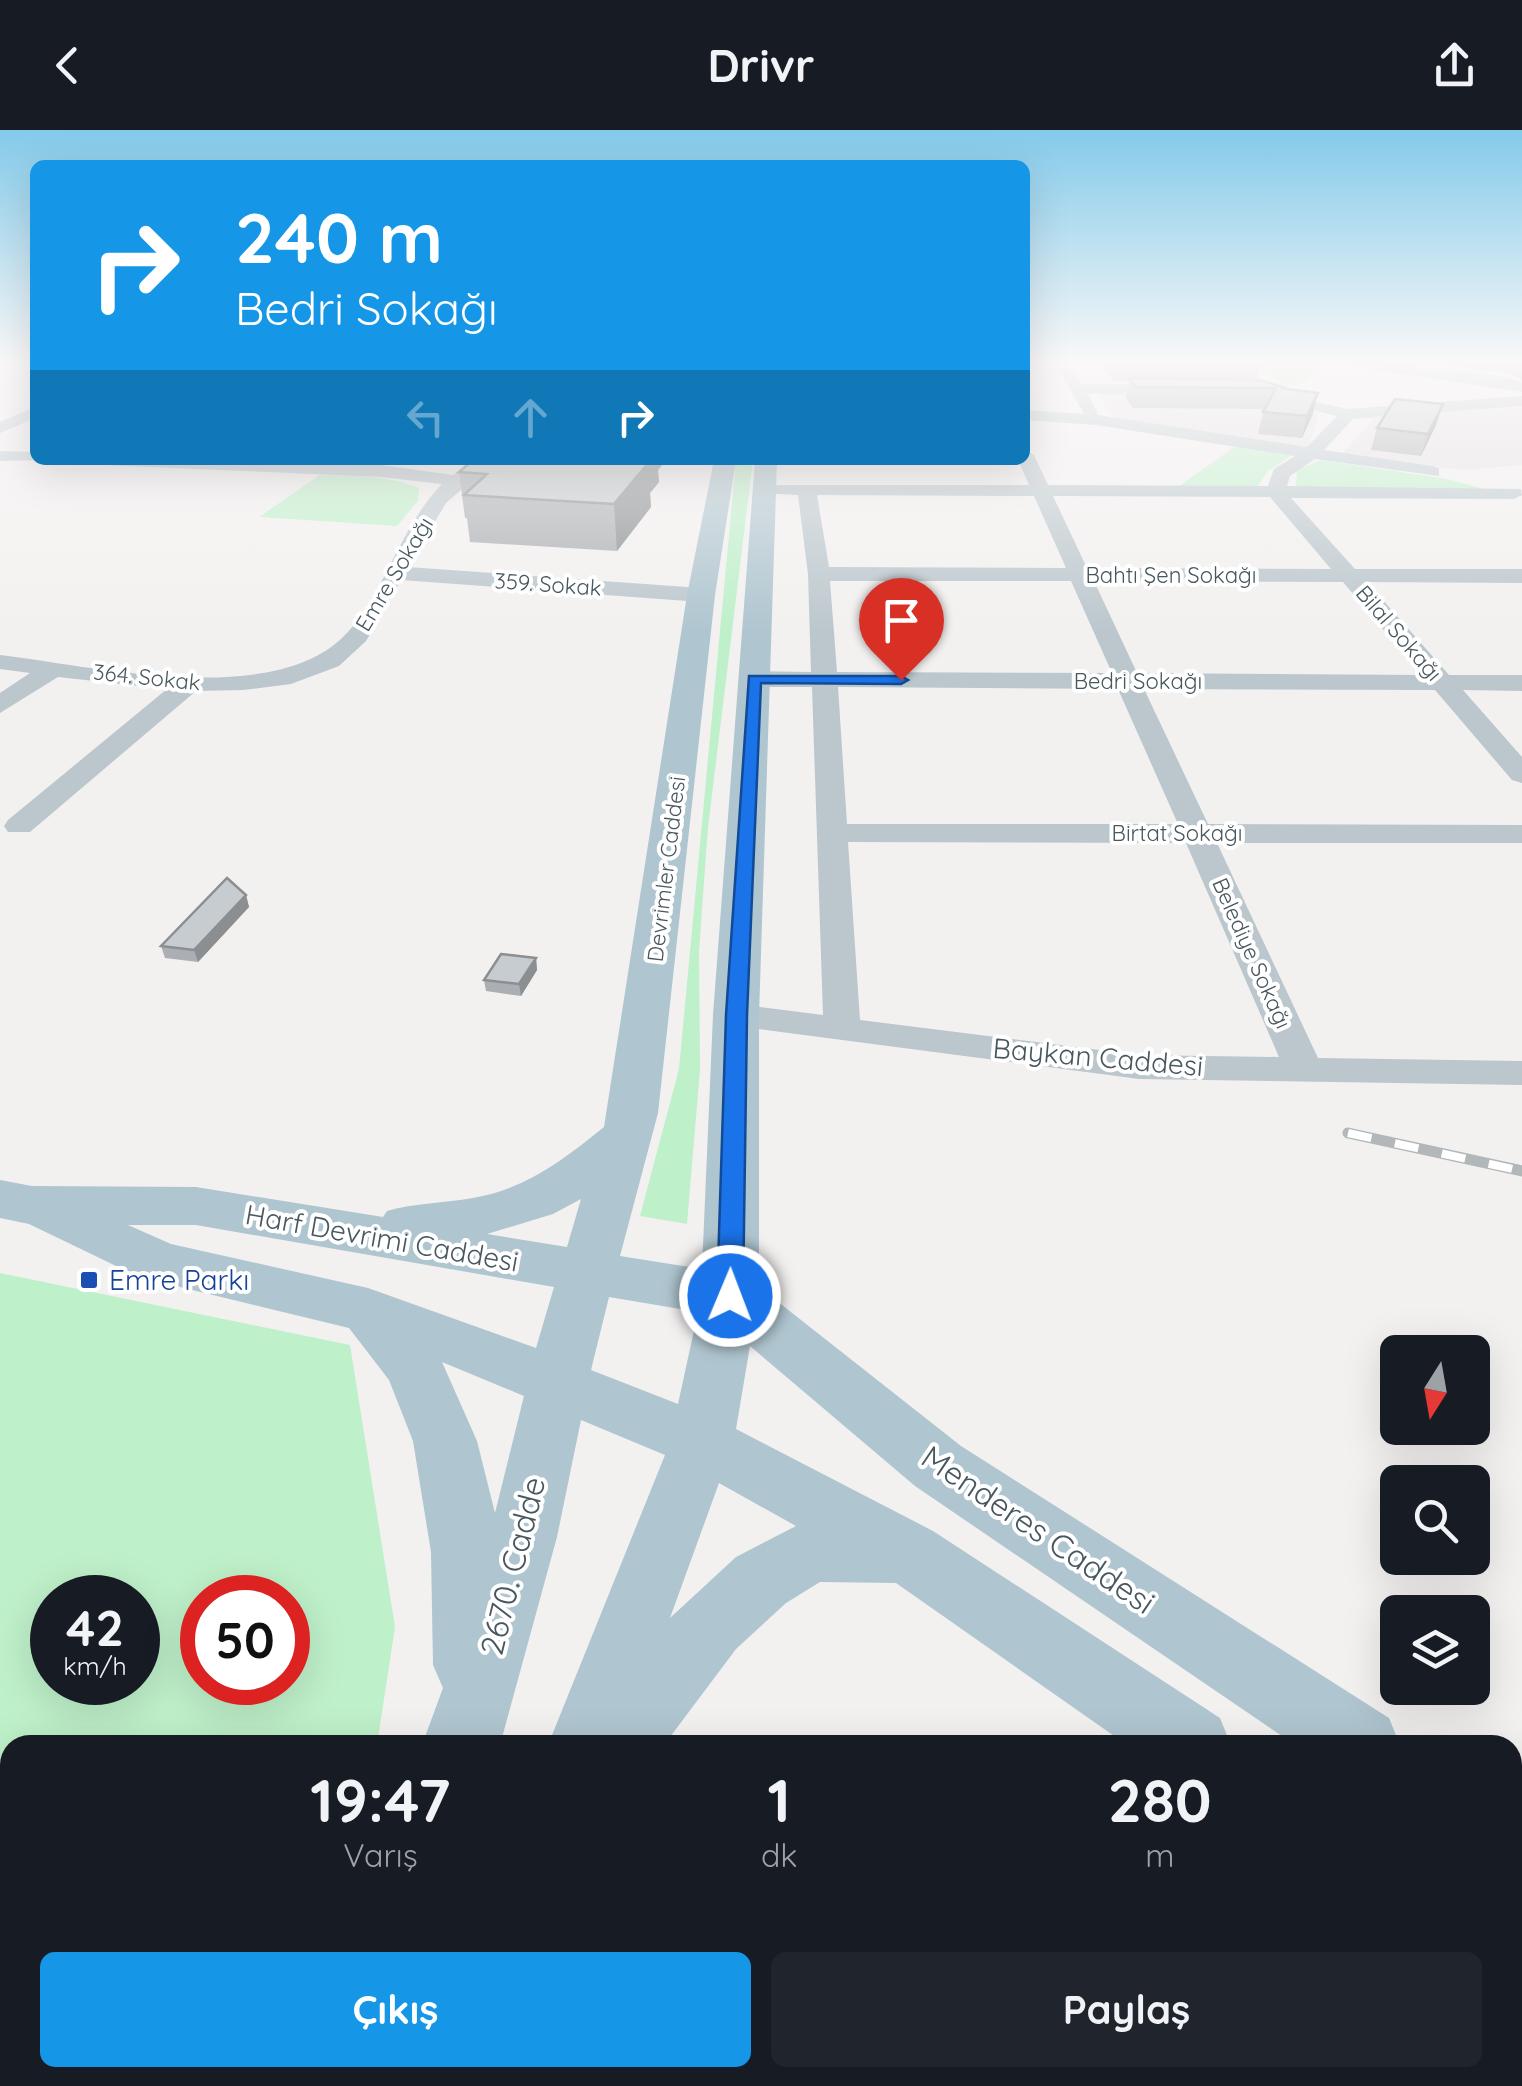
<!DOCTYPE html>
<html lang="tr">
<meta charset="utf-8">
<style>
:root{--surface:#171b24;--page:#20242c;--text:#f1f3f6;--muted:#9ea1a6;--accent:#1696e7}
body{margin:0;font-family:Quicksand,sans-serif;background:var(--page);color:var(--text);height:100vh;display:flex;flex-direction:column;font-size:38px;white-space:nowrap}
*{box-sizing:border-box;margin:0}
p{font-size:32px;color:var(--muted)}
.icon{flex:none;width:55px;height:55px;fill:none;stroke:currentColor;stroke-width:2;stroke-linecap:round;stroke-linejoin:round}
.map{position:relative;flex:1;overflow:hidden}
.details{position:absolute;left:0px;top:1605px;width:1522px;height:352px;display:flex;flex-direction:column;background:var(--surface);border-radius:30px 30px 0 0;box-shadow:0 10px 40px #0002}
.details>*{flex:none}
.banner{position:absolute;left:30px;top:30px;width:1000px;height:305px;border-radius:15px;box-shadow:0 10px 40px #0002;background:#1696e7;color:#fff;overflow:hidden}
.needle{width:65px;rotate:191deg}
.tools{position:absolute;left:1380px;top:1205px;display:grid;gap:20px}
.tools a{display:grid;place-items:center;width:110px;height:110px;border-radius:15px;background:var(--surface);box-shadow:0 10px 40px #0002;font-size:50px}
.speed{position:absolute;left:30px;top:1445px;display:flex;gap:20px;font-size:50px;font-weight:700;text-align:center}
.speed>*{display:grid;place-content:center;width:130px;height:130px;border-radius:50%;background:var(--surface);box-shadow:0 10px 40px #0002;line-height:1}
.speed small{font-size:25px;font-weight:400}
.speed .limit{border:15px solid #d22;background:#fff;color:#111}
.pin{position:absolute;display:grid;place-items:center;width:85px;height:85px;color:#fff;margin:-102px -42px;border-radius:50% 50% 50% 0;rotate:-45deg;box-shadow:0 0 10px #0007}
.pin .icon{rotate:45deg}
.me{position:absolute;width:110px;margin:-55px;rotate:1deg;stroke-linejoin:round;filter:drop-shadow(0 0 8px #0008)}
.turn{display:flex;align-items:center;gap:35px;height:210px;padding:0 40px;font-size:45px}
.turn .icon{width:130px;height:130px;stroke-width:2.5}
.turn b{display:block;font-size:70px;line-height:85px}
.lanes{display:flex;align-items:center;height:95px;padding:0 40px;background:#0003;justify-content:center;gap:50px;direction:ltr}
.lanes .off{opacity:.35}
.eta{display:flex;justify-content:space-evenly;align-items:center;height:170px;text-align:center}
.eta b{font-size:60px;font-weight:700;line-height:70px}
.primary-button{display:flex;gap:20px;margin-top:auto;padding:20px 40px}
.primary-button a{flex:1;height:115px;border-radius:15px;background:var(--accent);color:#fff;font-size:40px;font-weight:700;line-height:115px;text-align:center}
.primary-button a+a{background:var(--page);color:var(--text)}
header{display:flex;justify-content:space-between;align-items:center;height:130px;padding:0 40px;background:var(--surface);font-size:45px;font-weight:700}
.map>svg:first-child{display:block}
.education{fill:#e4e1e3}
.green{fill:#bef0c9;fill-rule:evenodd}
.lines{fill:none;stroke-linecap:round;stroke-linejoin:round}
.minor{fill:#bbc7cd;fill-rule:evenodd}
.major{fill:#afc5cf;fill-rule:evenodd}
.rail-casing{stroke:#b2b7ba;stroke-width:11}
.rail{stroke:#fff;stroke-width:8;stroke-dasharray:24;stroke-linecap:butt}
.wall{fill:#abafb3}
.shaded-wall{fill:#8b8f92}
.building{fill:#c7ccd0;stroke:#8b8f92;stroke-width:2.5}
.route{fill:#1a73e8;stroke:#114b97;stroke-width:2.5}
.transit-dot{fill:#1a4fb4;stroke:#fff;stroke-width:4}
.labels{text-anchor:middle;stroke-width:8;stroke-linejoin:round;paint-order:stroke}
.far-street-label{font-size:22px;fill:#47575e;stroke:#fff}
.street-label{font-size:28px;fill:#47575e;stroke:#fff}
.transit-label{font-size:28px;fill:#164399;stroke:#fff;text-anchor:start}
.near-street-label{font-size:32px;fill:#47575e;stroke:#fff}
</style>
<header><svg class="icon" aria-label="back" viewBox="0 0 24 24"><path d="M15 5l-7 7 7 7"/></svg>Drivr<svg class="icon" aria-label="share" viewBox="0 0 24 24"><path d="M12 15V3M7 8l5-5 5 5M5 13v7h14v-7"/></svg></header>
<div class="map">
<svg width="1522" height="1956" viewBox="0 0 1522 1956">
<rect width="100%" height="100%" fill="#f3f0f0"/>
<path class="education" d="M 1108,264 L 1266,267 L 1319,282 L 1309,317 L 1200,305 L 1114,288 L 1098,266 Z
M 1522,277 L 1522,335 L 1463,340 L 1342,324 L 1376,286 Z"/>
<path class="green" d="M 1250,229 L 1330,232 C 1287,266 1291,263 1250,229 Z
M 1237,315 L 1294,324 L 1268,341 L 1258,356 L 1178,357 Z
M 736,330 L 753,330 L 708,697 L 699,821 L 700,940 L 687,1094 L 640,1086 L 679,939 Z
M 1321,330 L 1447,349 L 1484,359 L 1296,358 L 1297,340 Z
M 320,345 C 354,346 387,345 419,358 L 418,371 L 397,396 L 259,387 Z
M 0,1143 L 350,1215 L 395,1497 L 377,1615 L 10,1615 L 10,1948 L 188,1948 L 183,1956 L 0,1956 ZM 52,1468 L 138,1468 L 138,1552 L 52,1552 ZM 202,1468 L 288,1468 L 288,1552 L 202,1552 Z"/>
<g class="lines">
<path class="minor" d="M 1053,229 L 1067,229 L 1082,254 L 1183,255 L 1191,260 L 1183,265 L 1088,264 L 1098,285 L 1307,317 L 1337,286 L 1255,266 L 1255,260 L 1348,279 L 1522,266 L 1522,276 L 1353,289 L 1324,320 L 1432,336 L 1439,338 L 1439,346 L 1315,329 L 1290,346 L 1287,356 L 1521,359 L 1522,365 L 1514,369 L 1291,368 L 1355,439 L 1522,439 L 1522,453 L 1367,452 L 1449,545 L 1522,545 L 1522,561 L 1463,560 L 1522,627 L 1522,653 L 1512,650 L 1435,560 L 1144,559 L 1208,694 L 1522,695 L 1522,713 L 1217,713 L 1318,928 L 1522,931 L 1522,955 L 1139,949 L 736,896 L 723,893 L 718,885 L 723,877 L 736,874 L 823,885 L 812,557 L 754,557 L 741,549 L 754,541 L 811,542 L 808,444 L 798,365 L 757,363 L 757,355 L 1029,355 L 1018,330 L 1025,330 L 1025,320 L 1034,325 L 1048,355 L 1268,356 L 1274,339 L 1295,326 L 1096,295 L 1025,290 L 1025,280 L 1084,284 ZM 817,365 L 1034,366 L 1066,438 L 829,437 ZM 1053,366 L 1270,367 L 1331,439 L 1087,438 ZM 830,451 L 1071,451 L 1112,543 L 837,542 ZM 1094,451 L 1343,452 L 1422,545 L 1137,543 ZM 838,557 L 1118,559 L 1178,694 L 847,694 ZM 848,712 L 1186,713 L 1279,927 L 1139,925 L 860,890 Z
M 1321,229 L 1362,229 L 1508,247 L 1522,252 L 1522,262 L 1328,233 Z
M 35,277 L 35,288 L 0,303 L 0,292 Z
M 0,321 L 35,322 L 35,330 L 42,330 L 0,331 Z
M 96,330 L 381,335 L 453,345 L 474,330 L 495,330 L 446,373 L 408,437 L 701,458 L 712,465 L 701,472 L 401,450 L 366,511 L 339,536 L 291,554 L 243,560 L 196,561 L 30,702 L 8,702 L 4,696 L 8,690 L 167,559 L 58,547 L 0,583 L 0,563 L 30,543 L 0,539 L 0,525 C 93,536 276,580 347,503 C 385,462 400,397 442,354 L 381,347 L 105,335 Z"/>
<path class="major" d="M 714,330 L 736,330 L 715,465 L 658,983 L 620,1126 L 702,1139 L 713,885 L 755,330 L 777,330 L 759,885 L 759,1157 L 961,1316 L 1389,1588 L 1400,1615 L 1295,1615 L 915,1356 L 750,1216 L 736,1299 L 933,1401 L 1220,1588 L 1231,1615 L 1127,1615 L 896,1453 L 820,1452 L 786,1473 L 736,1519 L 664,1615 L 548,1615 L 665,1325 L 581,1290 L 557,1407 L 500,1615 L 422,1615 L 443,1558 L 433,1535 L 431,1422 L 413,1311 L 389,1250 L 349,1198 L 139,1147 L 29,1094 L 0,1088 L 0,1050 L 32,1056 L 196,1057 L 383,1087 L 387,1081 C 415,1073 444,1073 473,1068 C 526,1059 563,1030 604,997 L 687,465 ZM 581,1069 L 567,1117 L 487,1104 L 553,1084 ZM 128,1095 L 196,1095 L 554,1157 L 536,1218 L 368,1158 L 171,1114 ZM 609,1167 L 698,1182 L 678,1274 L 591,1240 ZM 442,1232 L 524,1266 L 495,1383 L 477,1311 ZM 719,1353 L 796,1396 L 736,1427 L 670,1488 Z
M 1512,1674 L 1522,1678 L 1522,1762 L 1512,1758 Z
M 1512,1796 L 1522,1800 L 1522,1889 L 1512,1885 Z
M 236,1948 L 329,1948 L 325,1956 L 232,1956 Z
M 392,1948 L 484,1948 L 480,1956 L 388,1956 Z"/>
<g class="rail-casing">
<path id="rail" d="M 1348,1003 L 1522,1041"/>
</g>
<use href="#rail" class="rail"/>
</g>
<path class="wall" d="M 1098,229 L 1258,229 L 1261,233 L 1258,250 L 1286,258 L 1313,284 L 1302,308 L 1258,304 L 1264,279 L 1133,278 L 1126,268 L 1129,251 L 1114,251 Z
M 1386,229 L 1522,229 L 1522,250 L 1509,243 Z
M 1436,295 L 1421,326 L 1371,320 L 1377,298 Z
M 658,340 L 659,352 L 650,363 L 651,377 L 617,421 L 470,412 L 467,388 L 465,388 L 459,342 Z
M 246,765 L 249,777 L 198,832 L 165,828 L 161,816 Z
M 536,828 L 537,840 L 521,866 L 486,861 L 484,850 Z
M 1282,1948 L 1512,1948 L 1522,1956 L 1292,1956 Z"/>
<path class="shaded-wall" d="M 1318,263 L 1313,284 L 1302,308 L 1307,286 Z
M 1443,274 L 1436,295 L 1421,326 L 1428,304 Z
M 638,330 L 666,330 L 658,340 L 659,352 L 650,363 L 651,377 L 617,421 L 614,374 Z
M 246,765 L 249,777 L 198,832 L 194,820 Z
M 536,828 L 537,840 L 521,866 L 519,854 Z"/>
<path class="building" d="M 1116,229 L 1258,229 L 1261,233 L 1117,230 Z
M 1129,248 L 1260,250 L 1286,258 L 1281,258 L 1318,263 L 1307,286 L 1263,282 L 1276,258 L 1136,257 Z
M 1395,269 L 1443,274 L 1428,304 L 1377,298 Z
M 473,330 L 638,330 L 637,332 L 649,332 L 614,374 L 464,365 L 487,344 L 459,342 Z
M 227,748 L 246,765 L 194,820 L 161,816 Z
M 501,824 L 536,828 L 519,854 L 484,850 Z
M 1512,1889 L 1522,1896 L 1522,1956 L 1396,1956 L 1385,1948 L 1512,1948 Z
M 980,1948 L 1107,1948 L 1117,1956 L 974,1956 Z"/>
<linearGradient id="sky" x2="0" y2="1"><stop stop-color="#83caea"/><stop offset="0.46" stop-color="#faf8f8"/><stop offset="1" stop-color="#faf8f8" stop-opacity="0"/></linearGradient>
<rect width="1522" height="503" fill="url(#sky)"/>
<path class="route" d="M 749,546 L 901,546 L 908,550 L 901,554 L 761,553 L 747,885 L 743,1166 L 739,1173 L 720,1173 L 717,1166 L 726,885 Z"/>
<rect class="transit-dot" x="79" y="1140" width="20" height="20" rx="5"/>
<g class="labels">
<g class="far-street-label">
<text transform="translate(394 444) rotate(-59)" y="8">Emre Sokağı</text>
<text x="1171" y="453">Bahtı Şen Sokağı</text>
<text transform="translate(548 454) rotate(4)" y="8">359. Sokak</text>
<text transform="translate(1399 503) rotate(49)" y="8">Bilal Sokağı</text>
<text transform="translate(147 547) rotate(6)" y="8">364. Sokak</text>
<text x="1138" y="559">Bedri Sokağı</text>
<text x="1177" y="711">Birtat Sokağı</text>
<text transform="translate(666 739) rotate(-83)" y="8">Devrimler Caddesi</text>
<text transform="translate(1252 823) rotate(66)" y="8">Belediye Sokağı</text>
</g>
<g class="street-label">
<text transform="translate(1098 927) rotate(5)" y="10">Baykan Caddesi</text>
<text transform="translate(382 1108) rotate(10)" y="10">Harf Devrimi Caddesi</text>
</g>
<g class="transit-label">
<text x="109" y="1160">Emre Parkı</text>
</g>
<g class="near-street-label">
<text transform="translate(1038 1400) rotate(34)" y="11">Menderes Caddesi</text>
<text transform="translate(513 1436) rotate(-76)" y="11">2670. Cadde</text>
</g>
</g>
</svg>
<div class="tools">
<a><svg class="needle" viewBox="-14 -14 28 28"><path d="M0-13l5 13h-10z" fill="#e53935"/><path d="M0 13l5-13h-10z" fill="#9ea1a6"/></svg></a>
<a><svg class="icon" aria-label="search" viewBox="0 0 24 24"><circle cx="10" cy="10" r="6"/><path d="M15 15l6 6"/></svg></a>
<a><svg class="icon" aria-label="layers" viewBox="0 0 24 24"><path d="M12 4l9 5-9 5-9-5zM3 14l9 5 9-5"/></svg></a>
</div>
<div class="speed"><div>42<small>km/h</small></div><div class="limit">50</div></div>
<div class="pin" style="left:901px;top:550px;background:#d93025"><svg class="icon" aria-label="arrive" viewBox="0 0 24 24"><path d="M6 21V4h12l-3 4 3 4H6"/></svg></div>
<svg class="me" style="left:730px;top:1166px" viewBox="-20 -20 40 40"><circle r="17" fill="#1a73e8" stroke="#fff" stroke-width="3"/><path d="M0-11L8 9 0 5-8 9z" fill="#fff"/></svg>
<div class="banner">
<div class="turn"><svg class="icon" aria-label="right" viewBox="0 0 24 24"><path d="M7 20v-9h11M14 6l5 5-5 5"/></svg><div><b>240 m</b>Bedri Sokağı</div></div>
<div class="lanes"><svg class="icon off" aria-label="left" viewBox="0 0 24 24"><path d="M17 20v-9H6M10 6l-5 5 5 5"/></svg><svg class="icon off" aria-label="ahead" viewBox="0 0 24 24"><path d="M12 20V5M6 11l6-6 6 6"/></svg><svg class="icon" aria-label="right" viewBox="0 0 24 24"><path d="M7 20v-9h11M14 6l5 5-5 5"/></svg></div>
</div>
<section class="details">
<div class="eta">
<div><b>19:47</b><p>Varış</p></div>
<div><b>1</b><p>dk</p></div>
<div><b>280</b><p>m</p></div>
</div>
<div class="primary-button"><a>Çıkış</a><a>Paylaş</a></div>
</section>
</div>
